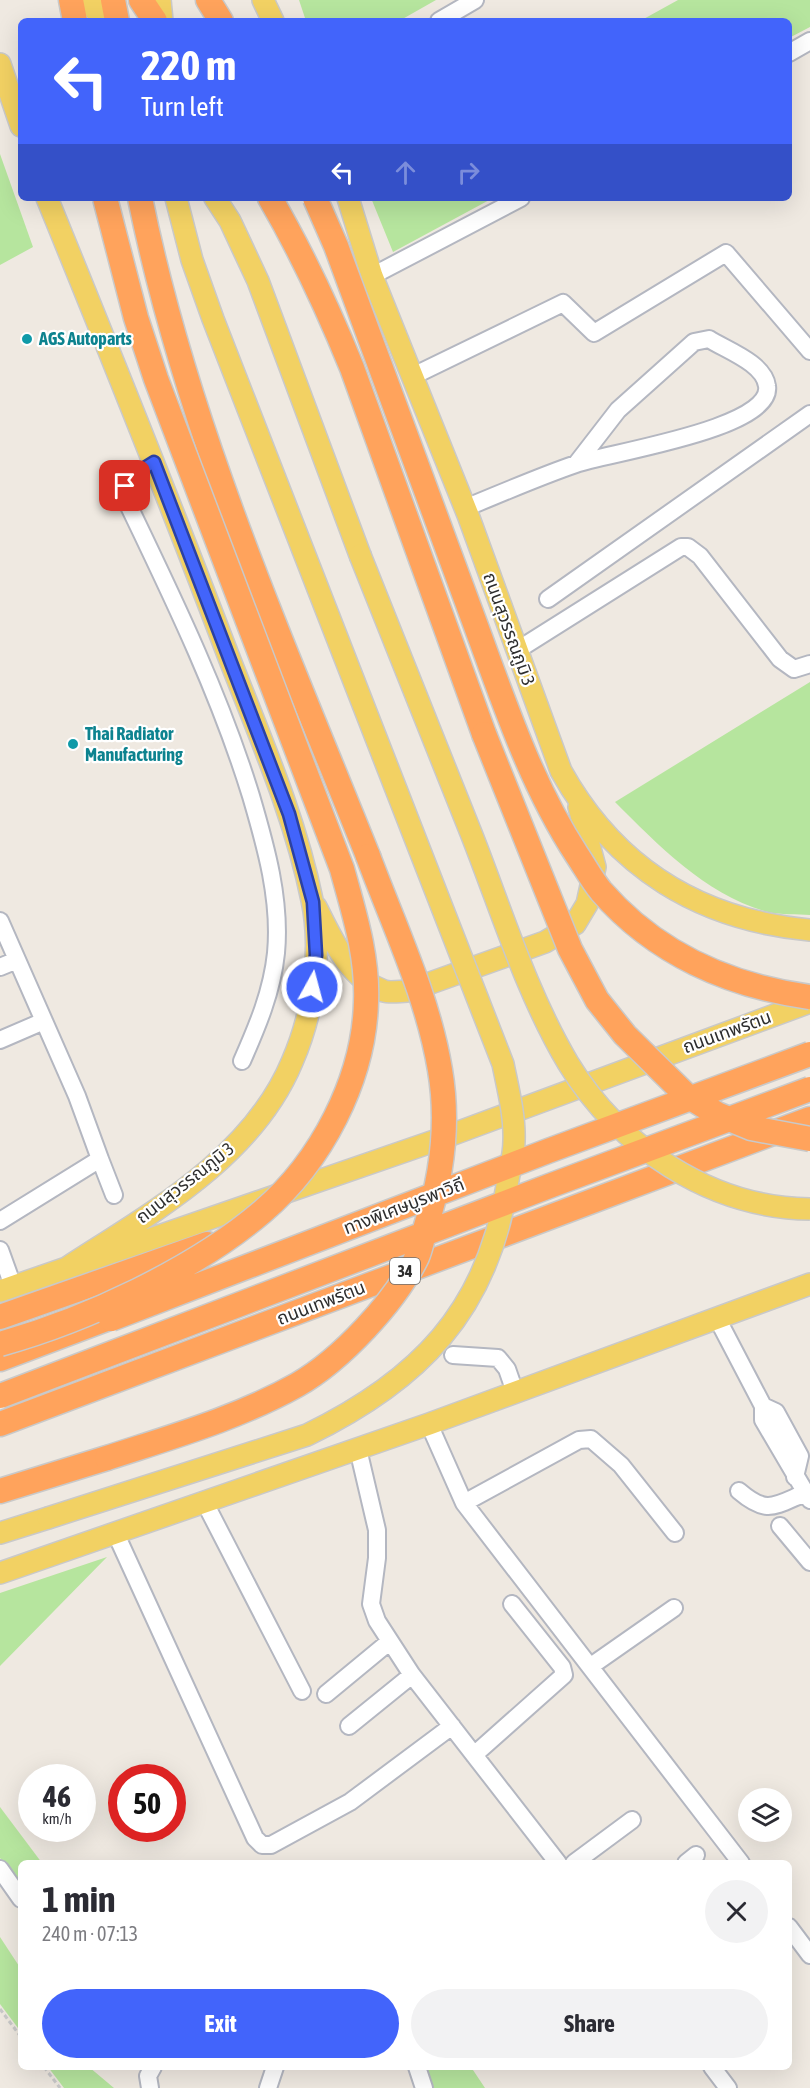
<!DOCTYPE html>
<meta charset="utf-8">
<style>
:root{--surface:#fff;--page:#f2f2f3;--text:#2b2b33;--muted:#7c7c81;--accent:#4264fb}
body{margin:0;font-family:"Asap Condensed","Noto Sans Thai",sans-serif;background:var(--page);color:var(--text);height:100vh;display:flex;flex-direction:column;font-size:22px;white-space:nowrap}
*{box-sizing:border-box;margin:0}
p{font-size:20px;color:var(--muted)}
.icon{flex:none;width:33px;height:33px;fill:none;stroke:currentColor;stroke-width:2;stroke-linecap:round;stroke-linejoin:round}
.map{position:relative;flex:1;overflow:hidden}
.sheet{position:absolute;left:18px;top:1860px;width:774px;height:210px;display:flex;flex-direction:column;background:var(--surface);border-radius:9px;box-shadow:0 6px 24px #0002}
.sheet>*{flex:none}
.top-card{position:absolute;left:18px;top:18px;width:774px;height:183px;border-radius:9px;box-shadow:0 6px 24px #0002;background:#4264fb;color:#fff;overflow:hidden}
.controls{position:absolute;left:738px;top:1788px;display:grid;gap:12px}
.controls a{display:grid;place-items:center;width:54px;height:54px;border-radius:50%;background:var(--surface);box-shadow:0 6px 24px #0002;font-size:30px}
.speed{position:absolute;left:18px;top:1764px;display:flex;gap:12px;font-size:30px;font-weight:700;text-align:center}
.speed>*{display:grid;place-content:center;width:78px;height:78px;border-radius:50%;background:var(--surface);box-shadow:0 6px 24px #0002;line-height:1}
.speed small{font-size:15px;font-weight:400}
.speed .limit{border:9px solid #d22;background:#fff;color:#111}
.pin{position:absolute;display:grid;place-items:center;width:51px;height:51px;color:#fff;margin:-26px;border-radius:12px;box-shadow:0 3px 9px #0006}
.me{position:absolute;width:66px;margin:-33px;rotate:7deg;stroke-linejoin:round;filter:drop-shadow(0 0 4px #0008)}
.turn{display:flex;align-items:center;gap:21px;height:126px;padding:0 24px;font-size:27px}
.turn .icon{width:78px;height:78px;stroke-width:2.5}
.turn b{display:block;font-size:42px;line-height:51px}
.lanes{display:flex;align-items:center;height:57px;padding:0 24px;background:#0003;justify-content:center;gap:30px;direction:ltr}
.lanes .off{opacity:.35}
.round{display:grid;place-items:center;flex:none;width:63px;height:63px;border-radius:32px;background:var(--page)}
.headline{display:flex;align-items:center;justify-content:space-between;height:102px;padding:0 24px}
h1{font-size:36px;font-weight:700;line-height:45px}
.cta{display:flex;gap:12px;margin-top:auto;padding:12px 24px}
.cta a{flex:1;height:69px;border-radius:36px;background:var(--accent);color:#fff;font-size:24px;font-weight:700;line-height:69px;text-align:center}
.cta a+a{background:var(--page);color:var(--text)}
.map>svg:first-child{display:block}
.green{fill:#b6e59e}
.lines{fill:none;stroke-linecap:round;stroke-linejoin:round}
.minor-casing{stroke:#b4b7c1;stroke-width:20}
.major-casing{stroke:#c9c9c9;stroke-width:24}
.highway-casing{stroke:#c9c9c9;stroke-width:27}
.path{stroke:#c9c9c9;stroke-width:3;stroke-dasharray:4.5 3;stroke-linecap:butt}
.minor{stroke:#fff;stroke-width:16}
.major{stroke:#f2d163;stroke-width:21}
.highway{stroke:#ffa35c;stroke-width:24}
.major-bridge-casing{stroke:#c9c9c9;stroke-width:24;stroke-linecap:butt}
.highway-bridge-casing{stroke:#c9c9c9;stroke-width:27;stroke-linecap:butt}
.major-bridge{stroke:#f2d163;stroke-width:21}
.highway-bridge{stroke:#ffa35c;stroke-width:24}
.route-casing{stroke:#2b41a3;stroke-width:15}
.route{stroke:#4264fb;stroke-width:10}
.culture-dot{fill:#0f9aa8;stroke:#fff;stroke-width:2}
.labels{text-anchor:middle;stroke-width:4.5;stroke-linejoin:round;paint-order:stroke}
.shield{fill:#fff;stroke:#6d6d6d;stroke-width:1.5}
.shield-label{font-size:16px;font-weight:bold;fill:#2e2e2e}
.culture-label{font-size:18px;font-weight:bold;fill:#0d838f;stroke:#fff;text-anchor:start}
.street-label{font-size:18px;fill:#2e2e2e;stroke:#fff}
</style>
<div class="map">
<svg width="810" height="2088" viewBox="0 0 810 2088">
<rect width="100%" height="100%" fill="#efe9e1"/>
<path class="green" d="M 299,0 L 436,0 L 399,21 L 306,21 Z
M 678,0 L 810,0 L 810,27 L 789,38 L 789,21 L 640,21 Z
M 0,154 L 33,247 L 0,265 Z
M 371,198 L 493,198 L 393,252 Z
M 810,682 L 810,915 C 797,914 781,915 768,912 C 707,896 658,845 615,802 Z
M 107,1557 L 0,1666 L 0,1593 Z
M 0,1807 L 42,1863 L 21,1863 L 21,1885 L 0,1858 Z
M 0,1937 L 21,1969 L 21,2032 L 0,2004 Z
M 48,2067 L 89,2067 L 114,2088 L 64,2088 Z
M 415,2067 L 471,2067 L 485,2088 L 419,2088 Z"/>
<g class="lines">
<g class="minor-casing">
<path id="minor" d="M 439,21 L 475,0
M 789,53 L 810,41
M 372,276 L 521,198
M 413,376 L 563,303 L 594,333 L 726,253 L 810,351
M 154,462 L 126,481 L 125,498 C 172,596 219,692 251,796 C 266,847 281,900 276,953 C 272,992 257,1027 242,1061
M 465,508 C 502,493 538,477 576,464 C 606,453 774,429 767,386 C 764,363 726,350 709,339 L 694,342 L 618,410 L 577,463
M 548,599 L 810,414
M 516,651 L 681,547 L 688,547 L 700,556 L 780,659 L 794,669 L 810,664
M 0,921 L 77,1096 L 100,1159 L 0,1221
M 0,967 L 17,960
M 0,1040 L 44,1021
M 100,1159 L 114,1195
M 0,1250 L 13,1286
M 717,1318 L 763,1406 L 763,1420 L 810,1500
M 453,1355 L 498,1358 L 507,1369 L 515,1392
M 763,1406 L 776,1412 L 800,1456 L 795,1477
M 429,1424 L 464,1503 L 741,1863
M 358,1449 L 377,1530 L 377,1558 L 371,1604 L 377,1621 L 412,1675 L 558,1863
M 739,1491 C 767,1515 774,1506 805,1493
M 204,1501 L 302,1691
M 464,1503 L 579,1440 L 591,1439 L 621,1465 L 675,1533
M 780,1526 L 810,1562
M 115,1532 L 255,1838 L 262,1845 L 271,1845 L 350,1802 L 452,1726
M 591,1666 L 674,1608
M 326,1694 L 389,1642
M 349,1726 L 412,1675
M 474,1755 L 564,1675 L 562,1667 L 512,1604
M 574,1863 L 632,1820
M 686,1863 L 696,1855
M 0,1869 L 21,1899
M 789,1927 L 810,1955
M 417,2067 L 424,2088
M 712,2067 L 728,2088
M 150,2088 L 148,2076 L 153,2067
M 268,2088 L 275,2067"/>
</g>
<g class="major-casing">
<path id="major" d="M 88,0 L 103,21
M 160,0 L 162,21
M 263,0 L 273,21
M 0,64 L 21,126
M 47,198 C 109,350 170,502 228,655 C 259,735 295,816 312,900 C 323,952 313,1014 292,1062 C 252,1158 151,1213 68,1267
M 215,198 L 230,221 L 258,281 L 360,555
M 348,198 L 372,276 L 468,515 L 561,771 C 615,868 700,920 810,930
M 316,907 C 332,938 348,978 384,991 C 390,993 401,991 408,991 L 545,942 L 575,924 L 587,904 L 595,867 L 579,807
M 0,1291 L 440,1139 L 810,1002
M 0,1533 L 48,1518
M 0,1573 L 429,1424 L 810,1284"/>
</g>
<g class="highway-casing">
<path id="highway" d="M 71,0 L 75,21
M 113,0 L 117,21
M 141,0 L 155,21
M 208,0 L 221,21
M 140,198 C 186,426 282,641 368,856
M 270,198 C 302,253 328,309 352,368 L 484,734
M 0,1317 L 207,1244
M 0,1359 L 130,1310
M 0,1424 L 810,1119
M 0,1491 L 107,1458"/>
</g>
<path class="path" d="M 0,2009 L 21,2037
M 44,2067 L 60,2088"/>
<use href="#minor" class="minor"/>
<use href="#major" class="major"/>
<use href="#highway" class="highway"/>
<g class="major-bridge-casing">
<path id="major-bridge" d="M 360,555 C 397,647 434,740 471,833 C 501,909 526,992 568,1063 C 619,1147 711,1208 810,1209
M 48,1518 L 307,1435 C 418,1381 487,1312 507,1186 C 509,1172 514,1156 514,1141 C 515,1116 508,1089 503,1064 L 213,319 L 192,260 L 176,198"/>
</g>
<g class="highway-bridge-casing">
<path id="highway-bridge" d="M 315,198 L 336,246 C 382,370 428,494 473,618 C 503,699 530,783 577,855 C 585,867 592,880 601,891 C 655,953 729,986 810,997
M 484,734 L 570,949 L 597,1000 L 625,1035 L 686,1095 L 717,1114 L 751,1128 L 810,1139
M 111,1319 L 548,1151 L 810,1054
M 0,1344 C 86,1320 194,1270 262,1212 C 321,1162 364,1080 366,1002 C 368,956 354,913 342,869 L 156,379 L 136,318 L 105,198
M 0,1396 L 552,1185 L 810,1089
M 107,1458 C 171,1437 238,1418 297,1385 C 341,1360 395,1302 417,1257 C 421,1248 423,1236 426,1226 C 442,1176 449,1123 440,1070 C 428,997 394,926 368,856"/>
</g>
<use href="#major-bridge" class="major-bridge"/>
<use href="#highway-bridge" class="highway-bridge"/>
</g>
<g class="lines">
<g class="route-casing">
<path id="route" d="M 125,486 L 130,477 L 154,462 L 289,814 L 313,902 L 316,955 L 312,987"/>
</g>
<use href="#route" class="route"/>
</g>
<g class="culture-dot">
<circle cx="27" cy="339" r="6"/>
<circle cx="73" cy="744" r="6"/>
</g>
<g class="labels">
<rect class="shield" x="390" y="1258" width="30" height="26" rx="4.5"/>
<g class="shield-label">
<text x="405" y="1277">34</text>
</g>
<g class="culture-label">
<text x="39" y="345">AGS Autoparts</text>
<text x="85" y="740">Thai Radiator<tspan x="85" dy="21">Manufacturing</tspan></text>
</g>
<g class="street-label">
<text transform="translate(509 629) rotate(70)" y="6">ถนนสุวรรณภูมิ 3</text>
<text transform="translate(727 1032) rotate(-20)" y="6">ถนนเทพรัตน</text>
<text transform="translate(185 1183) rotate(-38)" y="6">ถนนสุวรรณภูมิ 3</text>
<text transform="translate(404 1206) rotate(-21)" y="6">ทางพิเศษบูรพาวิถี</text>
<text transform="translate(321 1303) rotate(-21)" y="6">ถนนเทพรัตน</text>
</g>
</g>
</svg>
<div class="controls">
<a><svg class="icon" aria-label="layers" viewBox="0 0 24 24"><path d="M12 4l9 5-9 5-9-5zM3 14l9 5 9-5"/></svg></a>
</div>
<div class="speed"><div>46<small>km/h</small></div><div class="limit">50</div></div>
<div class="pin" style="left:125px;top:486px;background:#d93025"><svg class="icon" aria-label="arrive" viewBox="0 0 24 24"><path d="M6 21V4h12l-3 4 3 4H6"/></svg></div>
<svg class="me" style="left:312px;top:987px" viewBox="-20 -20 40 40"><circle r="17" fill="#4264fb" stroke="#fff" stroke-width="3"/><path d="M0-11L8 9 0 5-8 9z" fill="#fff"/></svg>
<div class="top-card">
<div class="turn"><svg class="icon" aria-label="left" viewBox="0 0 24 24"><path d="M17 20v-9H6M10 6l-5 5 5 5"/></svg><div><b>220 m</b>Turn left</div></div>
<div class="lanes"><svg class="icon" aria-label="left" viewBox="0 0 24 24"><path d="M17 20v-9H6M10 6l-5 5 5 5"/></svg><svg class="icon off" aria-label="ahead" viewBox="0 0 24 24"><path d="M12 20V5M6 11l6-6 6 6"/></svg><svg class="icon off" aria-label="right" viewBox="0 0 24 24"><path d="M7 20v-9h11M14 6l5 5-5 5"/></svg></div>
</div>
<section class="sheet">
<div class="headline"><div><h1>1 min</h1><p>240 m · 07:13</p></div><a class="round"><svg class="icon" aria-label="close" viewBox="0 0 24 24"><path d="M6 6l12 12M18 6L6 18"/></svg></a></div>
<div class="cta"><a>Exit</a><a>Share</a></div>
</section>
</div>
